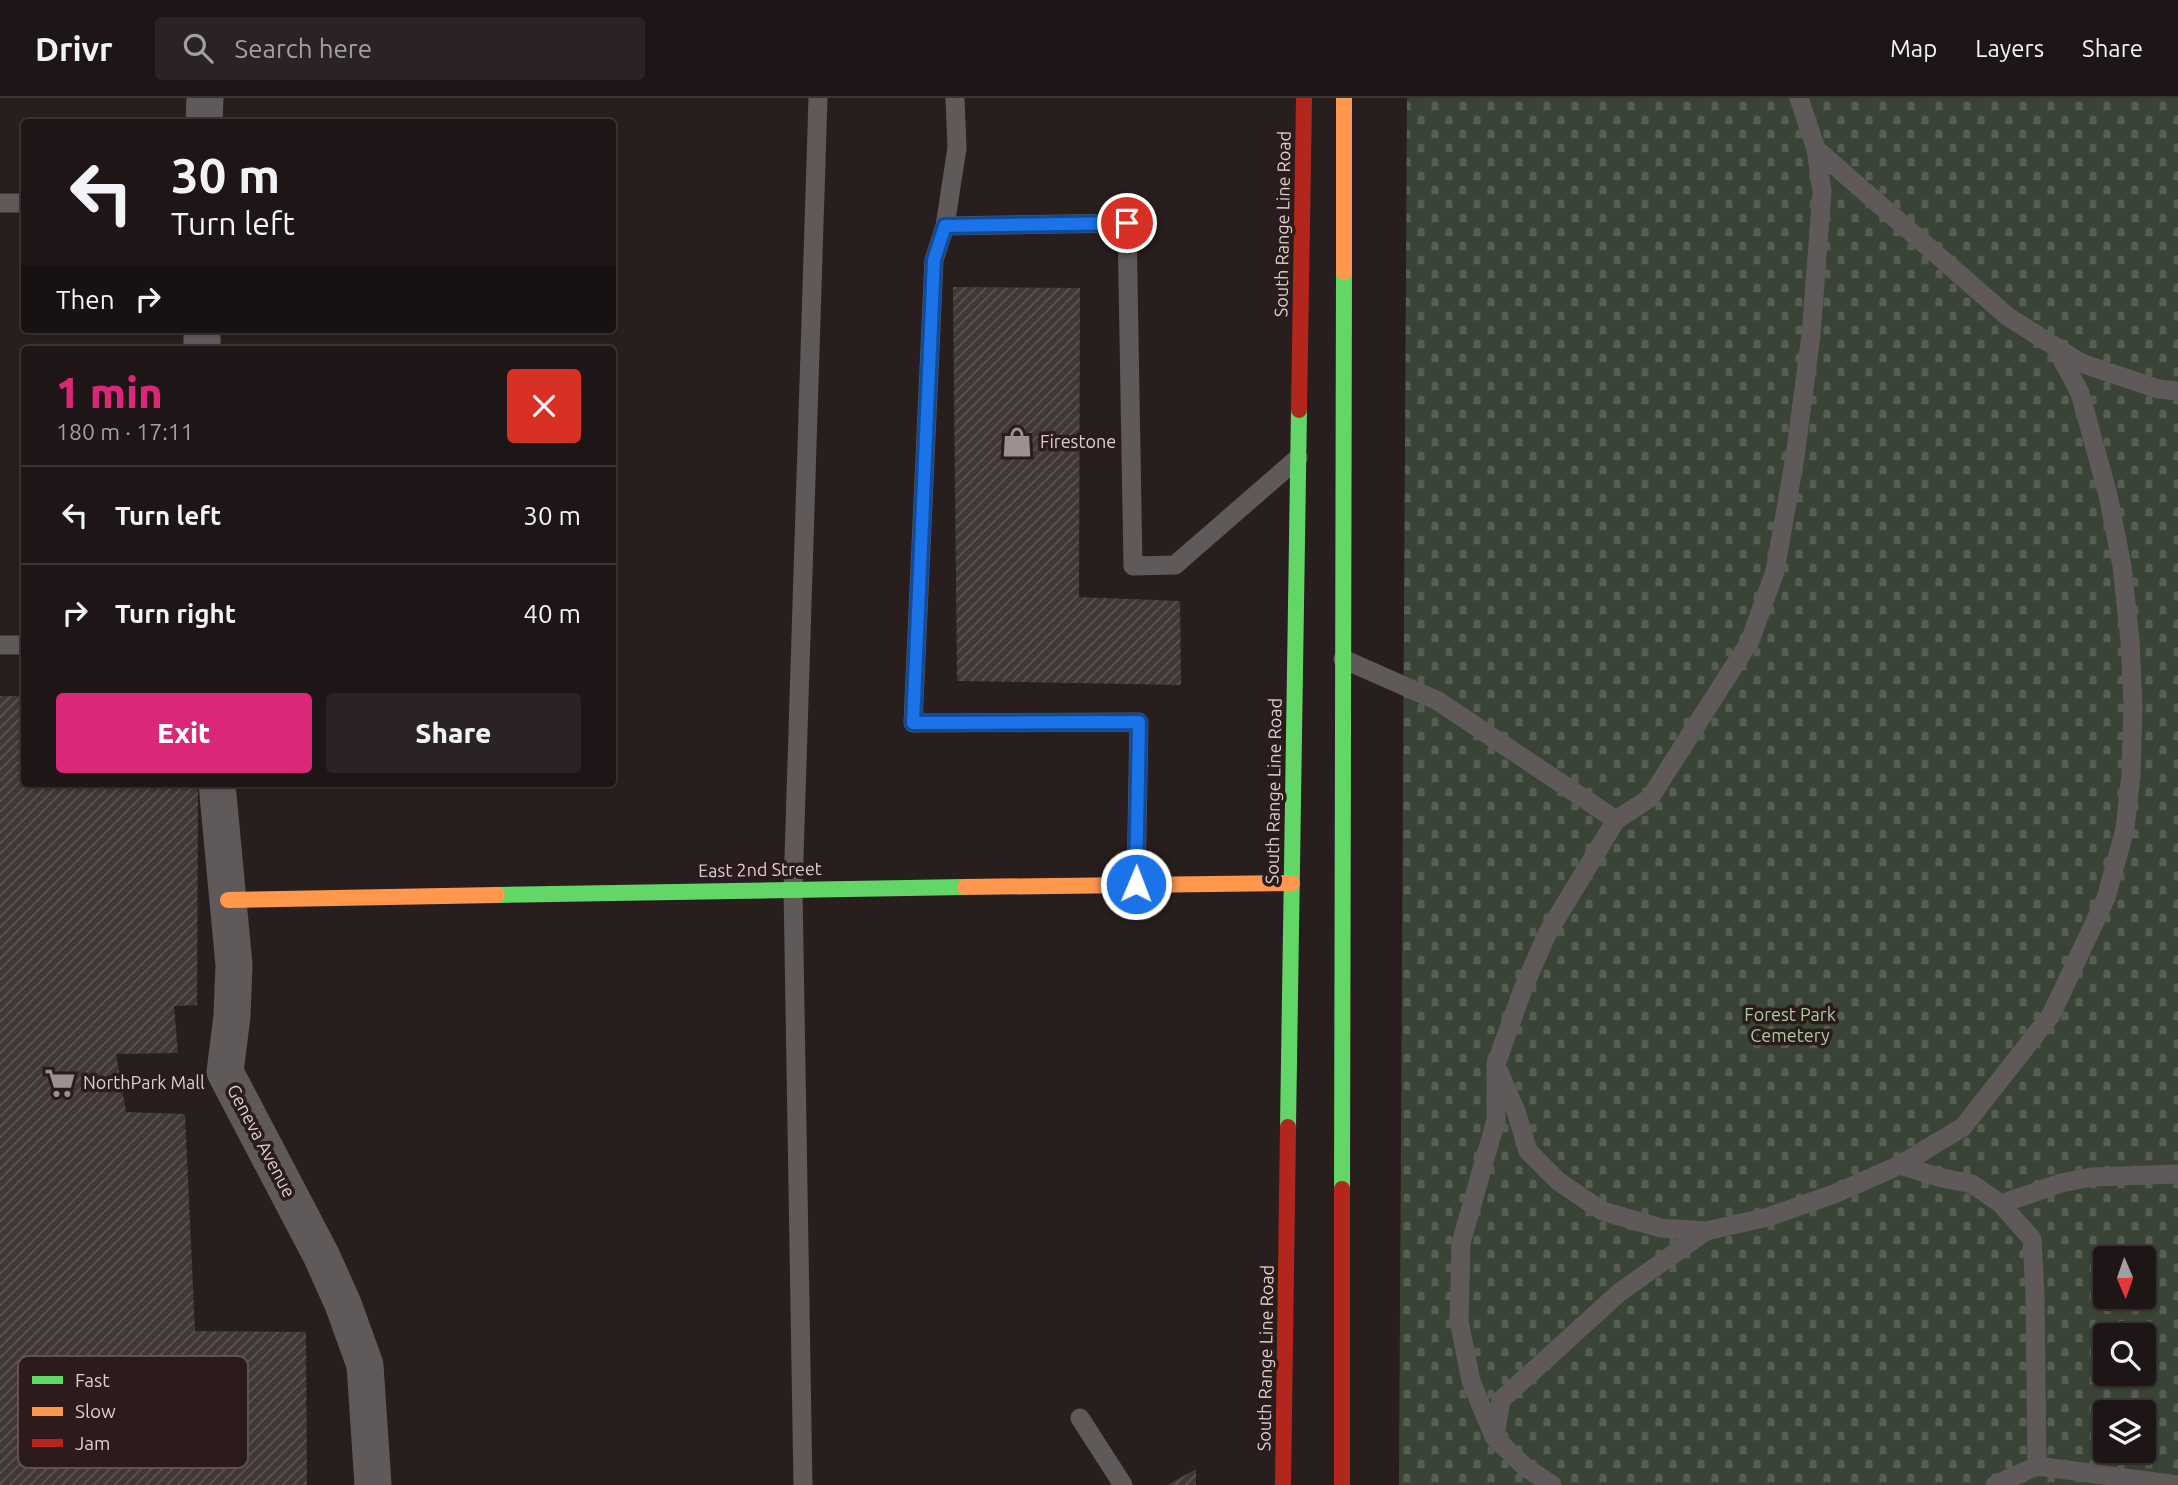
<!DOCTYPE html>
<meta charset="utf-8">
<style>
:root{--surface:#1e1616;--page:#2b2323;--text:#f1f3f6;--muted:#a19fa1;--line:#3c3535;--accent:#db2777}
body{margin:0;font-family:Ubuntu,sans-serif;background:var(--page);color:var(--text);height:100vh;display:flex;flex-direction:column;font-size:26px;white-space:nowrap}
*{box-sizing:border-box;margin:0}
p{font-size:23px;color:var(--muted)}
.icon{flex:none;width:38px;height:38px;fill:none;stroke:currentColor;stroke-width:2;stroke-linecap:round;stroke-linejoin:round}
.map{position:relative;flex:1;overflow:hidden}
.panel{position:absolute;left:21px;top:248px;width:595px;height:441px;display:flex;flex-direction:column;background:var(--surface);border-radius:7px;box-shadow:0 2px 5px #0004,0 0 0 2px var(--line)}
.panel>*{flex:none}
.hud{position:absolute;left:21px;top:21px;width:595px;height:214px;border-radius:7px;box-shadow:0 2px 5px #0004,0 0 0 2px var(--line);background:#1e1616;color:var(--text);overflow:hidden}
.needle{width:46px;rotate:178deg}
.fabs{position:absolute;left:2093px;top:1148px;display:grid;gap:14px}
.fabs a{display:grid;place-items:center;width:63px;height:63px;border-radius:7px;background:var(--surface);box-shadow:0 2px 5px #0004,0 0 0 2px var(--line);font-size:35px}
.pin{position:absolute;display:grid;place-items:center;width:60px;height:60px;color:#fff;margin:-30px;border:4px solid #fff;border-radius:50%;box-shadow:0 2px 7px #0007}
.me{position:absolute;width:77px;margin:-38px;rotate:1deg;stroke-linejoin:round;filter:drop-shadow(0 0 5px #0008)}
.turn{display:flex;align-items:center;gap:24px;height:147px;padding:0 35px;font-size:32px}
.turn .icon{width:91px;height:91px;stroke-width:2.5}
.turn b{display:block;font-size:49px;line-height:60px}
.then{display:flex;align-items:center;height:66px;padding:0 35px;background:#0003;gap:14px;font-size:26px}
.round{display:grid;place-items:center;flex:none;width:74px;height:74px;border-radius:7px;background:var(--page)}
.head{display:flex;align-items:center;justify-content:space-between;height:119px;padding:0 35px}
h1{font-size:42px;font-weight:800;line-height:52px;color:var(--accent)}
.cta{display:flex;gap:14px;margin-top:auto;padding:14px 35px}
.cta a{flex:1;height:80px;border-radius:7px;background:var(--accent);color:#fff;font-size:28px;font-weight:800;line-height:80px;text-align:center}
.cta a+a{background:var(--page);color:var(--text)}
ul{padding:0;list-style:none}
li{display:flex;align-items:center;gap:21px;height:98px;padding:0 35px;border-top:2px solid var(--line)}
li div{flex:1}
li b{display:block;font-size:26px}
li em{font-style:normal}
header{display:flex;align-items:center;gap:42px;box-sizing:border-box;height:98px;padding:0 35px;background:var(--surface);border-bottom:2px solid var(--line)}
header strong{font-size:33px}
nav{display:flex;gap:38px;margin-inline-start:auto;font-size:24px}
.search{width:490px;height:63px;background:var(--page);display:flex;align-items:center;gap:18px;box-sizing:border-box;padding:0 24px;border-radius:7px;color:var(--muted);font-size:26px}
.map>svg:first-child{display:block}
.cemetery{fill:url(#cemetery-stones);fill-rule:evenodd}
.building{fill:url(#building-hatch)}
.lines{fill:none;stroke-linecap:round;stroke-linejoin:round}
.lane{stroke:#605959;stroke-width:19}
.street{stroke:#605959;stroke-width:37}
.fast{stroke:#63d668;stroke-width:16}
.slow{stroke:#ff974d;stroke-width:16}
.jam{stroke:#b3261e;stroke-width:16}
.route-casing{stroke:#114b97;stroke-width:18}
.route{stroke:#1a73e8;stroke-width:12}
.labels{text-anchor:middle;stroke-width:7;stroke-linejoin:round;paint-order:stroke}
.street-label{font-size:18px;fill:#dbcfcf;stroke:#2b1b1b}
.poi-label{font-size:18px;fill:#dbcfcf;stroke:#2b1b1b;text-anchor:start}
.park-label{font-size:18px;fill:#a8cca0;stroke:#2b1b1b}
.key{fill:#2b1b1b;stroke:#605151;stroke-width:2}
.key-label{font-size:19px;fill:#dbcfcf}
</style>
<header>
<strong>Drivr</strong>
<div class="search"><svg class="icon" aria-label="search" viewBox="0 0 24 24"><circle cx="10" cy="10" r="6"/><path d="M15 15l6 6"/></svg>Search here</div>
<nav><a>Map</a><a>Layers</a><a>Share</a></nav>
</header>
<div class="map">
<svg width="2178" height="1387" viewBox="0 0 2178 1387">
<defs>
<pattern id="cemetery-stones" width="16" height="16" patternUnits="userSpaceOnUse" patternTransform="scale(1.75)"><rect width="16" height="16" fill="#3a4436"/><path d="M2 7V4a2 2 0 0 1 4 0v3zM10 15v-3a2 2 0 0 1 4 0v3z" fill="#565e52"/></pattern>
<pattern id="building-hatch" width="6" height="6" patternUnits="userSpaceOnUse" patternTransform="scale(1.75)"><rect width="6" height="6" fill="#413737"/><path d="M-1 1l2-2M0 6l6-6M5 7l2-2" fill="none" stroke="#5c5353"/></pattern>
</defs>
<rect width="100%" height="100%" fill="#281e1e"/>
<path class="cemetery" d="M 1407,0 L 2178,0 L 2178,1387 L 1399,1387 ZM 2105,1160 L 2144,1160 L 2144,1199 L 2105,1199 ZM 2105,1237 L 2144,1237 L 2144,1276 L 2105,1276 ZM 2105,1314 L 2144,1314 L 2144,1353 L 2105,1353 Z"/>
<path class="building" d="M 953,189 L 1080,190 L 1079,499 L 1180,503 L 1181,587 L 957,583 Z
M 0,598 L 24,598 L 24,686 L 198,686 L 197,907 L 174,908 L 178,955 L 116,956 L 126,1014 L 185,1016 L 195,1233 L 306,1234 L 307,1387 L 0,1387 Z
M 1196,1371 L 1196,1387 L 1167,1387 Z"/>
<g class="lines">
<path class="lane" d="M 1816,51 L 2007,218 L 2081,265 L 2158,291 L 2178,293
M 0,105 L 24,105
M 945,128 L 957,50 L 955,0
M 0,547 L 24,547
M 1343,561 L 1438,603 L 1616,722
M 1136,786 L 1139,624 L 913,625 L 934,162 L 945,128 L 1127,125 L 1133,468 L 1175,467 L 1298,360
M 1499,974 L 1516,1013 L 1528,1053 L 1558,1083 L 1602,1113 L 1661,1130 L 1706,1133 L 1768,1119 L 1834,1096 L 1900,1067 L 1963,1029 L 2051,917 L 2106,800 L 2125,731 L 2131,677 L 2133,607 L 2130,543 L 2122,468 L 2108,397 L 2080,295 L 2055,248
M 1900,1067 L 1938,1079 L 1972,1086 L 2001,1106 L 2032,1141 L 2035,1197 L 2037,1368
M 2001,1106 L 2061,1085 L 2092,1079 L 2178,1076
M 1080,1320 L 1123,1387
M 1495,1338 L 1501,1302 L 1620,1194 L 1706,1133
M 803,1387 L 793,791 L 818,0
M 1552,1387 L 1525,1369 L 1494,1339 L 1471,1283 L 1459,1223 L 1461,1145 L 1496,1022 L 1496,966 L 1523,891 L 1547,836 L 1616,722 L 1650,700 L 1750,543 L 1775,473 L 1795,359 L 1811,237 L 1822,94 L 1816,51 L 1799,0
M 1995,1387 L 2037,1368 L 2178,1387"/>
<path class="street" d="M 204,24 L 205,0
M 202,231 L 202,252
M 217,686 L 234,867 L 232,918 L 225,974 L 321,1157 L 343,1206 L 365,1267 L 373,1387"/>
<path class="fast" d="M 497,797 L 965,789
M 1288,1029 L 1299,312
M 1342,1091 L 1344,174"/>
<path class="slow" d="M 1344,174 L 1344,0
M 965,789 L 1292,785
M 228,802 L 497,797"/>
<path class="jam" d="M 1299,312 L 1304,0
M 1283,1387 L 1288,1029
M 1342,1387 L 1342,1091"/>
</g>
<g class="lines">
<g class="route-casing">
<path id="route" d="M 1127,125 L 945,128 L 934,162 L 913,625 L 1139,624 L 1136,786"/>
</g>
<use href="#route" class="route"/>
</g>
<defs>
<g id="shop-bare" transform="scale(2.415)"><path d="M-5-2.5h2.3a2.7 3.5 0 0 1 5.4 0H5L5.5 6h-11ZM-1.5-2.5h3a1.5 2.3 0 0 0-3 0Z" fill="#9c9191" stroke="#2b1b1b" stroke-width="2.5" paint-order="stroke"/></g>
<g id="supermarket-bare" transform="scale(2.415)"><path d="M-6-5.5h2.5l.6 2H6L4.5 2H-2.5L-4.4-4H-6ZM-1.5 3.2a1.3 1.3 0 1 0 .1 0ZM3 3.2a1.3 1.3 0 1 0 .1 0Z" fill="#9c9191" stroke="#2b1b1b" stroke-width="2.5" paint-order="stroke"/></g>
</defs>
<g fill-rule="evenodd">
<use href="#shop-bare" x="1017" y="344"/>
<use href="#supermarket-bare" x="60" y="985"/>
</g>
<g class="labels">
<g class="street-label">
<text transform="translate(1283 126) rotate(-89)" y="6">South Range Line Road</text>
<text transform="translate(1274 693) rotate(-89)" y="6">South Range Line Road</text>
<text transform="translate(760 772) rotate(-1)" y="6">East 2nd Street</text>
<text transform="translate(261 1043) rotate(62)" y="6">Geneva Avenue</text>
<text transform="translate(1266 1260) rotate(-89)" y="6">South Range Line Road</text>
</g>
<g class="poi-label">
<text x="1040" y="350">Firestone</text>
<text x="83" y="991">NorthPark Mall</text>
</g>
<g class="park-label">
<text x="1790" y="923">Forest Park<tspan x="1790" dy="21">Cemetery</tspan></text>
</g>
</g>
<rect x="18" y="1258" width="230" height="112" rx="10" class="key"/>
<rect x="32" y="1278" width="31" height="8" fill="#63d668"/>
<rect x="32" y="1309" width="31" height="9" fill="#ff974d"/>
<rect x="32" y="1341" width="31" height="8" fill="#b3261e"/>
<g class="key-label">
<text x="75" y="1289">Fast</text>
<text x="75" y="1320">Slow</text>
<text x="75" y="1352">Jam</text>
</g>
</svg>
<div class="fabs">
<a><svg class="needle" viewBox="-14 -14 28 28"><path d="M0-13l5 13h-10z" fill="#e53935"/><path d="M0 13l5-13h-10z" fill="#a19fa1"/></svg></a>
<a><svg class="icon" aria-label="search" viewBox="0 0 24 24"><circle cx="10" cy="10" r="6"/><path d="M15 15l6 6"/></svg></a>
<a><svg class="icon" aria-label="layers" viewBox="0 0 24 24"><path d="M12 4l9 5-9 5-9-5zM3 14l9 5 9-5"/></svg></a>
</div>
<div class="pin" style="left:1127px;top:125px;background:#d93025"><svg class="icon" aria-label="arrive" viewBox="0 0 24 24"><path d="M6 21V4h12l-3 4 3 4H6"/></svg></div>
<svg class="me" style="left:1136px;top:786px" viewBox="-20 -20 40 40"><circle r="17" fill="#1a73e8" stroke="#fff" stroke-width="3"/><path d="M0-11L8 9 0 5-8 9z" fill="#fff"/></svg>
<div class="hud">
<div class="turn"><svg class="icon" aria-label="left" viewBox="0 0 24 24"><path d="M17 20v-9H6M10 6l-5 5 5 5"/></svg><div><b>30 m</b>Turn left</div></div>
<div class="then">Then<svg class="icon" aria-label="right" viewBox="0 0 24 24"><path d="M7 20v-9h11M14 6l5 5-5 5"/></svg></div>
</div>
<section class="panel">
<div class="head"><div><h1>1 min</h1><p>180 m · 17:11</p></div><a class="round" style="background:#d93025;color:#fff"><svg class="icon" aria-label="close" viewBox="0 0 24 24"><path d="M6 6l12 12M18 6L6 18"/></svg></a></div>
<ul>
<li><svg class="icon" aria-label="left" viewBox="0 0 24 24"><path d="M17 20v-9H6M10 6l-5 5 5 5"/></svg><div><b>Turn left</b></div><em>30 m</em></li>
<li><svg class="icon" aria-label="right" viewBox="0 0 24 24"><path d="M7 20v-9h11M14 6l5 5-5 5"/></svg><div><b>Turn right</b></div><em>40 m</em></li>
</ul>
<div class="cta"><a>Exit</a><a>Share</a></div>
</section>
</div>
